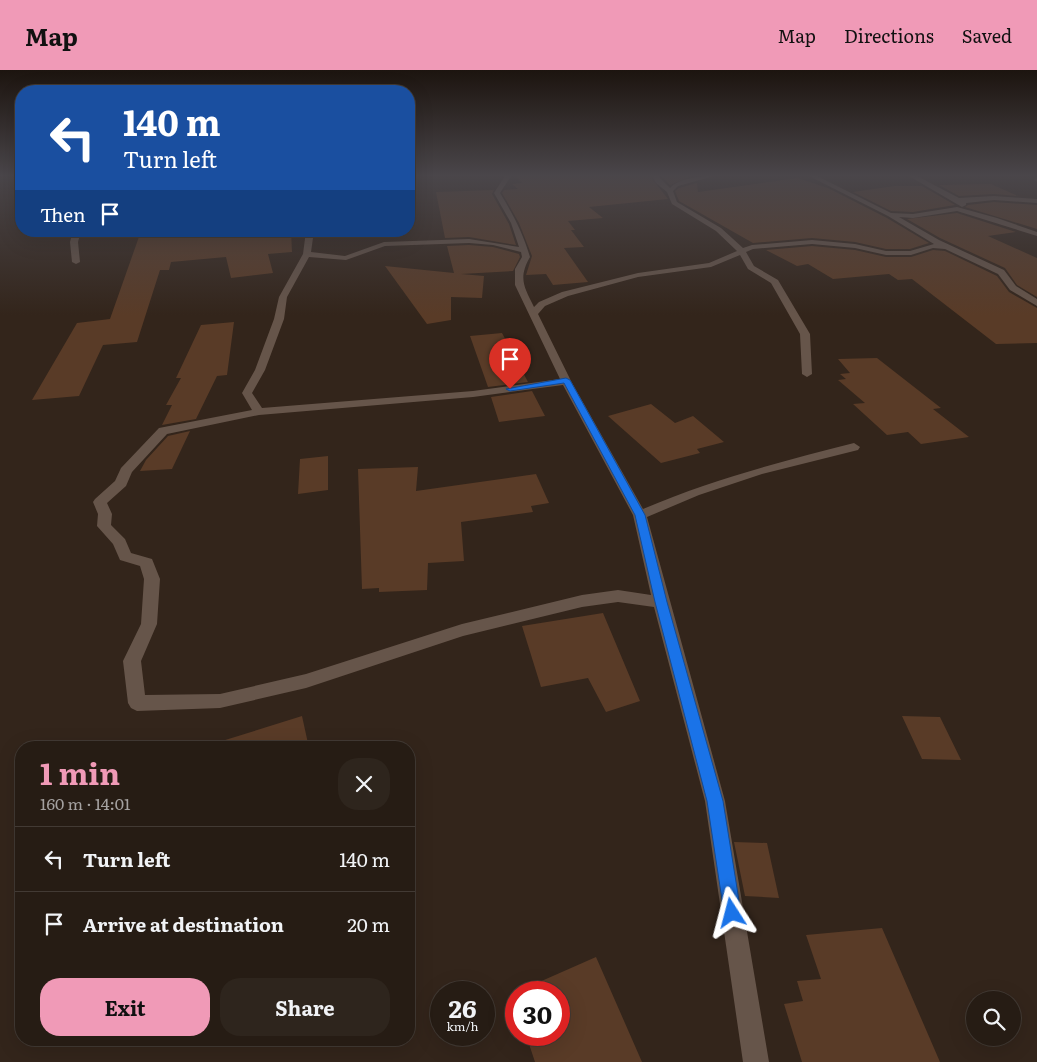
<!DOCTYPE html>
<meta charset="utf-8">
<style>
:root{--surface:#261c14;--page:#2e251d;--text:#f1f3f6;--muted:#a4a1a0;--line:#423a34;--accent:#f09ab7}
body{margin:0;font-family:Literata,serif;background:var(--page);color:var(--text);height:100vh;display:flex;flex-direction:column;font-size:19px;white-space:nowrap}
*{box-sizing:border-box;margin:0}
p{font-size:16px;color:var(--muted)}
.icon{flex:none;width:28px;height:28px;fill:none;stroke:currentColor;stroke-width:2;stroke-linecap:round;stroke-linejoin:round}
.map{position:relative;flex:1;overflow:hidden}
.details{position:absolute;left:15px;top:671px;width:400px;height:305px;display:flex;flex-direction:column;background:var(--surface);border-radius:20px;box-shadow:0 5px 20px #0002,0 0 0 1px var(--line)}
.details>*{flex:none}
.top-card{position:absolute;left:15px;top:15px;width:400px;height:152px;border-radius:20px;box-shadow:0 5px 20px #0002,0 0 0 1px var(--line);background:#1a4fa0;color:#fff;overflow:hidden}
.fabs{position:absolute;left:966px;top:921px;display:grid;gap:10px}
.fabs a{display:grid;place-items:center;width:55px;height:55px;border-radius:50%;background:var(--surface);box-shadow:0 5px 20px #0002,0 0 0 1px var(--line);font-size:25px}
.speed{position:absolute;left:430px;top:911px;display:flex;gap:10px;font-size:25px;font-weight:700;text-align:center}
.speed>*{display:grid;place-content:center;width:65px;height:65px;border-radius:50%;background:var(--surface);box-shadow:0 5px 20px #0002,0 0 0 1px var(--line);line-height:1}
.speed small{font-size:12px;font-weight:400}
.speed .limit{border:8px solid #d22;background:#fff;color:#111}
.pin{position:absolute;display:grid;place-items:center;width:42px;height:42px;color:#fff;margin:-51px -21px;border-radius:50% 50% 50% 0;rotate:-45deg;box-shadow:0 0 5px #0007}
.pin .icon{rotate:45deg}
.me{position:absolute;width:55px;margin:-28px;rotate:351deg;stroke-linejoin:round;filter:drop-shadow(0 0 4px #0008)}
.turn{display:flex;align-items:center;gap:18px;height:105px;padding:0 25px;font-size:22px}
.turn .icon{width:65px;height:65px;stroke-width:2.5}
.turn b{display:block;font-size:35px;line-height:42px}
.then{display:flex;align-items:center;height:48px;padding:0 25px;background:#0003;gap:10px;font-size:19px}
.round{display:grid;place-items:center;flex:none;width:52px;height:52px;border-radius:20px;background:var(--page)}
.headline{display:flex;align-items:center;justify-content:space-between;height:85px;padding:0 25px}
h1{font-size:30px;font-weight:700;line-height:38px;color:var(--accent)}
.primary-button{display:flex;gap:10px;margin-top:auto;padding:10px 25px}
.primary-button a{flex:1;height:58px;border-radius:20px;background:var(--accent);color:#111;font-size:20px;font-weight:700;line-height:58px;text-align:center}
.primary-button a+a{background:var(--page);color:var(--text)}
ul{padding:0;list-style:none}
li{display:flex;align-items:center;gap:15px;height:65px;padding:0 25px;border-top:1px solid var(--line)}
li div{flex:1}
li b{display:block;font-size:19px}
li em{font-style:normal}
header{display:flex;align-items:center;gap:30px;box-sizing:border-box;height:70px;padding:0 25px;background:var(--accent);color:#111}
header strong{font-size:24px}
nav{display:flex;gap:28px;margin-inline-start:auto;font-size:18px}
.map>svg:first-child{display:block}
.building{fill:#593b27}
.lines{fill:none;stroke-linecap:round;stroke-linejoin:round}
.minor{fill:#66554a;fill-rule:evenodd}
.route{fill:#1a73e8;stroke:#114b97}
</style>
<header>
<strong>Map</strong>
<nav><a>Map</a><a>Directions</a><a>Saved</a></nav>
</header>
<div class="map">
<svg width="1037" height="992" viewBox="0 0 1037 992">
<rect width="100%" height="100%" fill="#33251b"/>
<path class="building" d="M 515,106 L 650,106 L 668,129 L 589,137 L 603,148 L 568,151 L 575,160 L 571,160 L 584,177 L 564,178 L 588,212 L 553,215 L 546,204 L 526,205 L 532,186 L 519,153 L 502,123 L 504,120 L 518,119 L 512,114 L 522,113 Z
M 661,106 L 692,106 L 670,115 Z
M 797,108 L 828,118 L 887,148 L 929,173 L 910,179 L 886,179 L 855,172 L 812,168 L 753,173 L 679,131 L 675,121 L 679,118 L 697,113 L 698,122 Z
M 991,114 L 1018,126 L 994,124 L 959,126 L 939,115 Z
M 894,116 L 922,116 L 955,135 L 913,142 L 891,141 L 853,122 Z
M 494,120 L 492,124 L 509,154 L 516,175 L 469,167 L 445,168 L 436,122 Z
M 994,132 L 1037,135 L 1037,159 L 965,137 L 968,135 Z
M 957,143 L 1016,162 L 988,166 L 1037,188 L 1037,227 L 1017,215 L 1005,198 L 940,168 L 907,149 Z
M 141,161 L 291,161 L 292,182 L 268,184 L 273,203 L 231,208 L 226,187 L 171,192 L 169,200 L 160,200 L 137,272 L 103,275 L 79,326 L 32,330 L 77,253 L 110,249 Z
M 469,175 L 493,177 L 519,184 L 520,187 L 513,201 L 461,204 L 484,206 L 482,228 L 451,227 L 451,250 L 427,254 L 385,196 L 454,203 L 447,176 Z
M 812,176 L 855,180 L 886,187 L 911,187 L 933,180 L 945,181 L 997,206 L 1009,222 L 1037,238 L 1037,273 L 996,274 L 912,209 L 898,210 L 889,204 L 833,209 L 808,194 L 797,196 L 766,180 Z
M 234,252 L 227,305 L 217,306 L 196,349 L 162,355 L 172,335 L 166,335 L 181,308 L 176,308 L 201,255 Z
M 502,263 L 528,312 L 488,317 L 470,266 Z
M 877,288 L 941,338 L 933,339 L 969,367 L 921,374 L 908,362 L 887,365 L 853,334 L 865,333 L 838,310 L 846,309 L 840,304 L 850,303 L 838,289 Z
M 532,321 L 545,346 L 499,352 L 491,327 Z
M 651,334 L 675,353 L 693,346 L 724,372 L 697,379 L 700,383 L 661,393 L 608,346 Z
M 190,361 L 172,399 L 140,401 L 146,390 L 168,366 Z
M 328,386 L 328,420 L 298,424 L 300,389 Z
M 418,397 L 416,421 L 536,404 L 549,433 L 531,436 L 533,442 L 461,452 L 464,491 L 428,493 L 427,520 L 379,522 L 379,518 L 362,519 L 358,399 Z
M 603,543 L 640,631 L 606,642 L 588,608 L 541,617 L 522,556 Z
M 302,646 L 309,678 L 223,678 L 222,671 Z
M 902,646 L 940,647 L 961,690 L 922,689 Z
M 734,772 L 767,773 L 779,828 L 745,826 Z
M 882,858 L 940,992 L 802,992 L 784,934 L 803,931 L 797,911 L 821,909 L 806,865 Z
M 596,887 L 642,992 L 535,992 L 526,965 L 559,965 L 559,922 L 516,922 L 516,936 L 512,924 Z"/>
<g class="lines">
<path class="minor" d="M 505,106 L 511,106 L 500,123 C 513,144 523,163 530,187 C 518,208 524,217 534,237 L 539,232 L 562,222 L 638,203 L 709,193 L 737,181 L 716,161 L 672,134 L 667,122 L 656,113 L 652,106 L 658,106 L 670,118 C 679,108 701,106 714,106 L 678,116 L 673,121 L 677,132 L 721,158 L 743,178 L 752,175 L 812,170 L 855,174 L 886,181 L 910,181 L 934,174 L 888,146 L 809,106 L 817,106 L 891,143 L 913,144 L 957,137 L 997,148 L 1037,162 L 1037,166 L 957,141 L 913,148 L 899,147 L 939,170 L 1004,200 L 1016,216 L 1037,229 L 1037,236 L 1010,220 L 998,204 L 945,179 L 933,178 L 911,185 L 886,185 L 855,178 L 812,174 L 753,179 L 746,182 L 754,196 L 778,210 L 810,264 L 812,304 L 807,307 L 802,304 L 800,264 L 771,213 L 748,199 L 740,185 L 711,197 L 638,207 L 568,226 L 545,236 L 538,244 L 571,311 L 643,439 C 714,409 780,392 854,373 L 860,377 L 858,380 L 762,404 L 699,425 L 647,447 L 725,731 L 769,992 L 743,992 L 705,731 L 654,537 L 618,532 L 582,537 L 463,566 L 306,618 L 220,638 L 137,641 L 131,638 L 128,633 L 123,591 L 141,554 L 144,509 L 140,496 L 120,490 L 113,474 L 97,456 L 98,444 L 93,432 L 95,429 L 115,411 L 121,398 L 159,358 L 252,340 L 242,323 L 255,300 L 274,249 L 279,227 L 303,184 L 306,161 L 314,161 L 311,182 L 345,186 L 384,172 L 469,169 L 519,177 L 511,153 L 494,123 ZM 469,173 L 493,175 L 521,182 L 522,187 L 515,199 L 515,215 L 560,309 L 473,321 L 262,338 L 252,323 L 265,300 L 284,249 L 287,227 L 309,187 L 346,190 L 385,176 ZM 563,315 L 633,445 L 651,525 L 618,520 L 582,525 L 462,554 L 306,604 L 220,624 L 145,625 L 141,591 L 157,554 L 160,509 L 152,489 L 131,483 L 125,469 L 111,455 L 112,444 L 107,433 L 126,416 L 132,402 L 167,364 L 259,345 L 473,327 Z
M 909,106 L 917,106 L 959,128 L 994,126 L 1037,129 L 1037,133 L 994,130 L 966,133 L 966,135 L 962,137 Z
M 1037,106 L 1037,112 L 1034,110 Z
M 73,161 L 81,161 L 78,172 L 80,192 L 76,194 L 72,192 L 70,172 Z"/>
</g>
<linearGradient id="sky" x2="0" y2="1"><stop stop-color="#1c140f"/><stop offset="0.43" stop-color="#4a464a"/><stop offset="1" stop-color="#4a464a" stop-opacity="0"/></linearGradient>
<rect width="1037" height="245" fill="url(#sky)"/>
<path class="route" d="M 566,308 L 570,310 L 645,445 L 667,532 L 723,731 L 741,843 L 739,849 L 732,852 L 726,849 L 724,843 L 707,731 L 655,532 L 635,445 L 564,313 L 510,321 L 506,319 Z"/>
</svg>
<div class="fabs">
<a><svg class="icon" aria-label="search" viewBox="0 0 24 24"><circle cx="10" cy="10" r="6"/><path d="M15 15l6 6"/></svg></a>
</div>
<div class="speed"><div>26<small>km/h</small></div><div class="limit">30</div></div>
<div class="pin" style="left:510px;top:319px;background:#d93025"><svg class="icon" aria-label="arrive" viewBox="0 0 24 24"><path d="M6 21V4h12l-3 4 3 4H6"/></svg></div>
<svg class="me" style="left:732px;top:843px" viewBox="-20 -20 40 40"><path d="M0-17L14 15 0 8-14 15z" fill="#1a73e8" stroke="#fff" stroke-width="4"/></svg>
<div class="top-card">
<div class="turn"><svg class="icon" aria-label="left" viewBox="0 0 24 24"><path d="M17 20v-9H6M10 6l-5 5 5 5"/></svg><div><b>140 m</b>Turn left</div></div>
<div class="then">Then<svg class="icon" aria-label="arrive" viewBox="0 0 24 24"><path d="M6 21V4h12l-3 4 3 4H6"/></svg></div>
</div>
<section class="details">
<div class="headline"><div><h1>1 min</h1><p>160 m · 14:01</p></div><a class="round"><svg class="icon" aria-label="close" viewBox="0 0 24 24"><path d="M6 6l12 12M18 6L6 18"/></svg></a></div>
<ul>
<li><svg class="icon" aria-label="left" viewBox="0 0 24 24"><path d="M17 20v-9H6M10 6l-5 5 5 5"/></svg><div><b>Turn left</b></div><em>140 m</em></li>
<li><svg class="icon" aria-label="arrive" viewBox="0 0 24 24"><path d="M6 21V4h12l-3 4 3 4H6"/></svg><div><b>Arrive at destination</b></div><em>20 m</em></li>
</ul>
<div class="primary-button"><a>Exit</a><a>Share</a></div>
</section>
</div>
